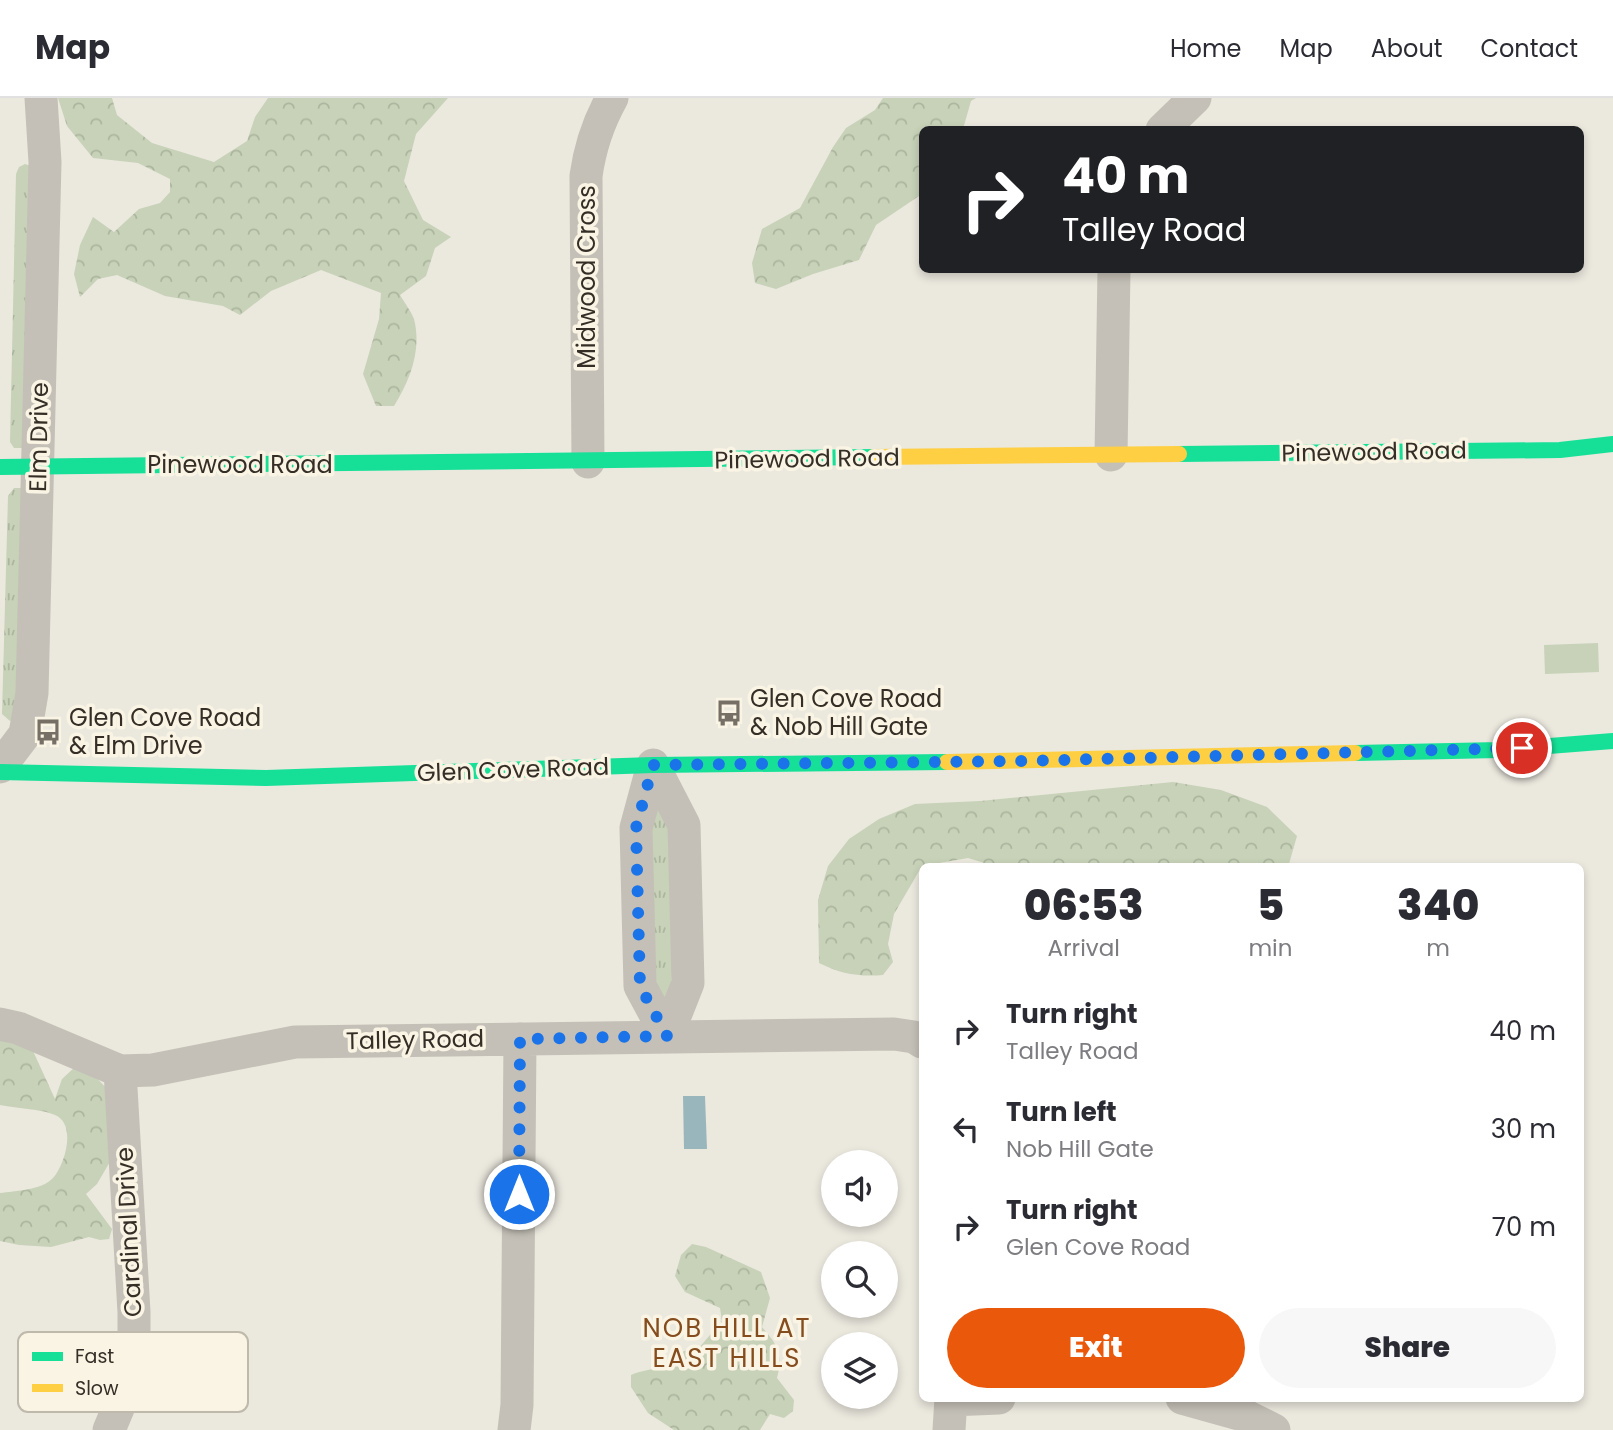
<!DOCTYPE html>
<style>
:root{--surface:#fff;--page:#f7f7f7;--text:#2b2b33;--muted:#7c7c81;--line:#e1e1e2;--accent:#ea580c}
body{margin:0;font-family:Poppins,sans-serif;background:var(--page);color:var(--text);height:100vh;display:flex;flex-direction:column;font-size:26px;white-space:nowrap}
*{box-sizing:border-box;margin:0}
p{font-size:23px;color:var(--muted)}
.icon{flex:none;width:38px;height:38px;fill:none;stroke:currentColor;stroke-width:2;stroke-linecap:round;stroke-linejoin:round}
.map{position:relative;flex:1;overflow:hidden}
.drawer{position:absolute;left:919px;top:765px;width:665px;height:539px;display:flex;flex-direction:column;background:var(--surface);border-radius:10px;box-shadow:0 4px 10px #0003}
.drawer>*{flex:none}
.top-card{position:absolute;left:919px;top:28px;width:665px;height:147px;border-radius:10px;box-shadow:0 4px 10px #0003;background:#202124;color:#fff;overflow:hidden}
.fabs{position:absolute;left:821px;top:1052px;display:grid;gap:14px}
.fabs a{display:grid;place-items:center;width:77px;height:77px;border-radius:50%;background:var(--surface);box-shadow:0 4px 10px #0003;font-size:35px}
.pin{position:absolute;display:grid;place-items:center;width:60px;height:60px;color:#fff;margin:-30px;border:4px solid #fff;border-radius:50%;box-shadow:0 2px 7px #0007}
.me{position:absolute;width:77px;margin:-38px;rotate:0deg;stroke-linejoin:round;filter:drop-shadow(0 0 5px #0008)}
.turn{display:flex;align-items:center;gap:24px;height:147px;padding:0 28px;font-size:32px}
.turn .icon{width:91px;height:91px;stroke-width:2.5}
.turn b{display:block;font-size:49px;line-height:60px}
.eta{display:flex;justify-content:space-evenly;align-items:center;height:119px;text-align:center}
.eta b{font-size:42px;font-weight:800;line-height:49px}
.cta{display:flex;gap:14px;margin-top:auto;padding:14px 28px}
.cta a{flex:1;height:80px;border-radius:42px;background:var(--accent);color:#fff;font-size:28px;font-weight:800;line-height:80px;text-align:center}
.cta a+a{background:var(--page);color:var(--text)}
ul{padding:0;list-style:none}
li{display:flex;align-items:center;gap:21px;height:98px;padding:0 28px}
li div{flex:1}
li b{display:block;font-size:26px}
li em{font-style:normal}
header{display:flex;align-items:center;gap:42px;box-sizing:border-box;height:98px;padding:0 35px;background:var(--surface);border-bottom:2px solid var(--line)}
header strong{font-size:33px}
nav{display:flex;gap:38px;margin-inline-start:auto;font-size:24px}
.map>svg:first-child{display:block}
.grass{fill:url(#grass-tufts)}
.forest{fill:url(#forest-crowns)}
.pitch{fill:#c7d2b8}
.water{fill:#9ab6bd}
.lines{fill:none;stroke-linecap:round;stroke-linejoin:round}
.street{stroke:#c4c0b7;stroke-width:33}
.fast{stroke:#16e098;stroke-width:16}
.slow{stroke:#ffcf43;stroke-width:16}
.route{stroke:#1a73e8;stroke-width:12;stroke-dasharray:0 21.6}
.labels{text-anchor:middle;stroke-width:7;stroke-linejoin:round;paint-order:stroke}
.street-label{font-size:24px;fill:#352e26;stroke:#f9f4e4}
.poi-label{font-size:24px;fill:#352e26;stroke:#f9f4e4;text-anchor:start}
.neighbourhood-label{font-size:26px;letter-spacing:2px;fill:#854c1e;stroke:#f9f4e4}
.key{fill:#f9f4e4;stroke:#beb9ab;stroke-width:2}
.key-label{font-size:19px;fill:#352e26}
</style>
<header>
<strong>Map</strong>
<nav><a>Home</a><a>Map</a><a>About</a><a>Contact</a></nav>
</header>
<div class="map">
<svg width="1613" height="1332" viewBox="0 0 1613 1332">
<defs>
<pattern id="grass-tufts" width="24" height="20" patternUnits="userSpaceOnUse" patternTransform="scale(1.75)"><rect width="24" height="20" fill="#c7d2b8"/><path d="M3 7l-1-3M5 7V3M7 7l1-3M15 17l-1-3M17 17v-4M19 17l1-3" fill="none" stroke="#acb59e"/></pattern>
<pattern id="forest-crowns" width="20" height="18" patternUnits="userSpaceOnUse" patternTransform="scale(1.75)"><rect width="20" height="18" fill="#c7d2b8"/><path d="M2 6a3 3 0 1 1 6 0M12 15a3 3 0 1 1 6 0" fill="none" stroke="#acb59e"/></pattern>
</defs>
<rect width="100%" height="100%" fill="#ebe8de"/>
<path class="grass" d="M 25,66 L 31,68 L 26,350 L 14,350 L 10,344 L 16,76 L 19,69 Z
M 14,390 L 21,390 L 22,614 L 10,623 L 2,616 L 8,398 Z
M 653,667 L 684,727 L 667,938 L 640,888 Z"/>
<path class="forest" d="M 58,0 L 112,0 L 117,17 L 152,45 L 214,64 L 247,43 L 255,19 L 268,0 L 448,0 L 416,36 L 404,83 L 423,122 L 451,139 L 435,150 L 426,178 L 400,197 C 404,204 411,213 414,221 C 422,252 410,282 394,308 L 376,308 L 363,276 L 379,221 L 381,195 L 321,172 L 271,193 L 240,217 L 223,208 L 165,198 L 117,177 L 98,181 L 80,199 L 74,176 L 80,147 L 93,119 L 114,134 L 139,111 L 160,105 L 170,94 L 170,81 L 138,65 L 93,60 L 67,28 Z
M 883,0 L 976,0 L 971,3 L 963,31 L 922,32 L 922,96 L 876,127 L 859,162 L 813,176 L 776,191 L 755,185 L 752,165 L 762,131 L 800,110 L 833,49 L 846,30 L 875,12 Z
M 1173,684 L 1221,692 L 1267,709 L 1297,738 L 1289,766 L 1287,768 L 994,768 L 968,760 L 922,768 L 894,816 L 888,846 L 893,864 L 883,877 C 859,879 841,876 819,865 L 818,802 L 828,768 L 849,741 L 879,721 L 915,706 L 980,703 Z
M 0,934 L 33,953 L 55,1001 L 62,981 L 75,969 L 87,970 L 112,996 L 118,1050 L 97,1086 L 86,1096 L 112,1131 L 109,1141 L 100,1142 L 89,1139 L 51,1149 L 19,1147 L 0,1143 L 0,1095 C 15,1093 42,1092 53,1080 C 65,1067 77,1026 55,1017 C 42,1011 14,1010 0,1007 Z
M 692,1146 L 706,1149 L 761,1174 L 770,1200 L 762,1229 C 778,1247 783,1257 777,1280 L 794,1302 L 793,1313 L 784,1320 L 770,1316 L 760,1332 L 674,1332 L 648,1315 L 631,1289 L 631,1277 C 642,1272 654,1272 664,1267 C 679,1259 678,1251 698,1251 L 722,1223 L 720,1210 L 685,1194 L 675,1178 L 681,1157 Z"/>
<path class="pitch" d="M 1598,545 L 1599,574 L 1545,576 L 1544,547 Z"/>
<path class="water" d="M 683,998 L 705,998 L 707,1051 L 684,1051 Z"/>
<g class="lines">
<path class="street" d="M 1162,32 L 1195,0
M 1111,357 L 1114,172
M 588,364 L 586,78 C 590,49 598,25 612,0
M 653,667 L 684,727 L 688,885 L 667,938 L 640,888 L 636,730 Z
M 0,669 L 25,636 L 32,595 L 45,64 L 41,0
M 0,926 L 18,930 L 120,973 L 153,972 L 295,944 L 894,936 L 914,939 L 922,944
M 1182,1300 L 1246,1318 L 1274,1332
M 951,1302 L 999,1300
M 109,1332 L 127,1289 L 134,1256 L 134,1214 L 120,973
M 514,1332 L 517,1307 L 520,941
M 949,1332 L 951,1300"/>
<path class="fast" d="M 1179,356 L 1560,352 L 1613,346
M 0,369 L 874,359
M 1355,655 L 1499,652 L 1613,643
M 0,674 L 266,680 L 653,667 L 947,664"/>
<path class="slow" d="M 874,359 L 1179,356
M 947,664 L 1355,655"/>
</g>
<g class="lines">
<path class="route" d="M 519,1096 L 520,941 L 667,938 L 640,888 L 636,730 L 653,667 L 1022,663 L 1522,650"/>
</g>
<defs>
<g id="bus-bare" transform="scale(2.1)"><path d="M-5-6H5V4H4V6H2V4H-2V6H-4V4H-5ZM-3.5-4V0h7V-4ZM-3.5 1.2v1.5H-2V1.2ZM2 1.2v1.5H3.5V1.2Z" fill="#756f66" stroke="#f9f4e4" stroke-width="2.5" paint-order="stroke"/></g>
</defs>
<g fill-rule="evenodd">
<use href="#bus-bare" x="729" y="615"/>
<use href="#bus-bare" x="48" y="634"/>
</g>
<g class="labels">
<g class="street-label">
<text transform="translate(587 179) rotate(-90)" y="8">Midwood Cross</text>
<text transform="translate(39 339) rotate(-89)" y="8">Elm Drive</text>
<text transform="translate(1374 354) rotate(-1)" y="8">Pinewood Road</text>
<text transform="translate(807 361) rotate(-1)" y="8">Pinewood Road</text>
<text x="240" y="375">Pinewood Road</text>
<text transform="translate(513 672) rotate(-2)" y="8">Glen Cove Road</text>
<text transform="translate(415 942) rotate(-1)" y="8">Talley Road</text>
<text transform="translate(129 1134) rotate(-93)" y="8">Cardinal Drive</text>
</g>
<g class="poi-label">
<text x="750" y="609">Glen Cove Road<tspan x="750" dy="28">&amp; Nob Hill Gate</tspan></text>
<text x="69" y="628">Glen Cove Road<tspan x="69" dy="28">&amp; Elm Drive</tspan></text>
</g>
<g class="neighbourhood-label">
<text x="727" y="1239">NOB HILL AT<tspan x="727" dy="30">EAST HILLS</tspan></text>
</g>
</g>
<rect x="18" y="1234" width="230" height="80" rx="10" class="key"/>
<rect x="32" y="1254" width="31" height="9" fill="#16e098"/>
<rect x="32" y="1286" width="31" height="8" fill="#ffcf43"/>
<g class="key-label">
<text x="75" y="1265">Fast</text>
<text x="75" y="1297">Slow</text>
</g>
</svg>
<div class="fabs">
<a><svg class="icon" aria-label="sound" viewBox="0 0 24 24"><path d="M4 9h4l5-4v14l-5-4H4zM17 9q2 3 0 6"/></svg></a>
<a><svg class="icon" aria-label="search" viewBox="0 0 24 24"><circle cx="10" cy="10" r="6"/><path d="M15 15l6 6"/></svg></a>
<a><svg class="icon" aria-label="layers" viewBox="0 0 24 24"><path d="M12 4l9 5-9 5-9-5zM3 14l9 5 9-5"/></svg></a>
</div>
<div class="pin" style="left:1522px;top:650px;background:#d93025"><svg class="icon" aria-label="arrive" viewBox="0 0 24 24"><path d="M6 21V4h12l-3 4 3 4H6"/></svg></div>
<svg class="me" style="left:519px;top:1096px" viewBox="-20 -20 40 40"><circle r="17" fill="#1a73e8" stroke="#fff" stroke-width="3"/><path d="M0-11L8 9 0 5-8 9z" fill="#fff"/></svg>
<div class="top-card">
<div class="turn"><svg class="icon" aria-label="right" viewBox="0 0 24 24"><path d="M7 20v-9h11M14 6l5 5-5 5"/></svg><div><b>40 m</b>Talley Road</div></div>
</div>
<section class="drawer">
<div class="eta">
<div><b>06:53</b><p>Arrival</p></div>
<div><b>5</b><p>min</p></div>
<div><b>340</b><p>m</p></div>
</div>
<ul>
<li><svg class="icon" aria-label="right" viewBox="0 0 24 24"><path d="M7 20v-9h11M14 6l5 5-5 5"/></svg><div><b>Turn right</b><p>Talley Road</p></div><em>40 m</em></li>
<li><svg class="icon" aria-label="left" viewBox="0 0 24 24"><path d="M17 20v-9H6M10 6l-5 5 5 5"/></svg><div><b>Turn left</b><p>Nob Hill Gate</p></div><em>30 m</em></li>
<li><svg class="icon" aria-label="right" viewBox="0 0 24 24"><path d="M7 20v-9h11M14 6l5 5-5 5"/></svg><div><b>Turn right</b><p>Glen Cove Road</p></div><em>70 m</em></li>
</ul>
<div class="cta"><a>Exit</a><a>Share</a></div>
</section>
</div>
